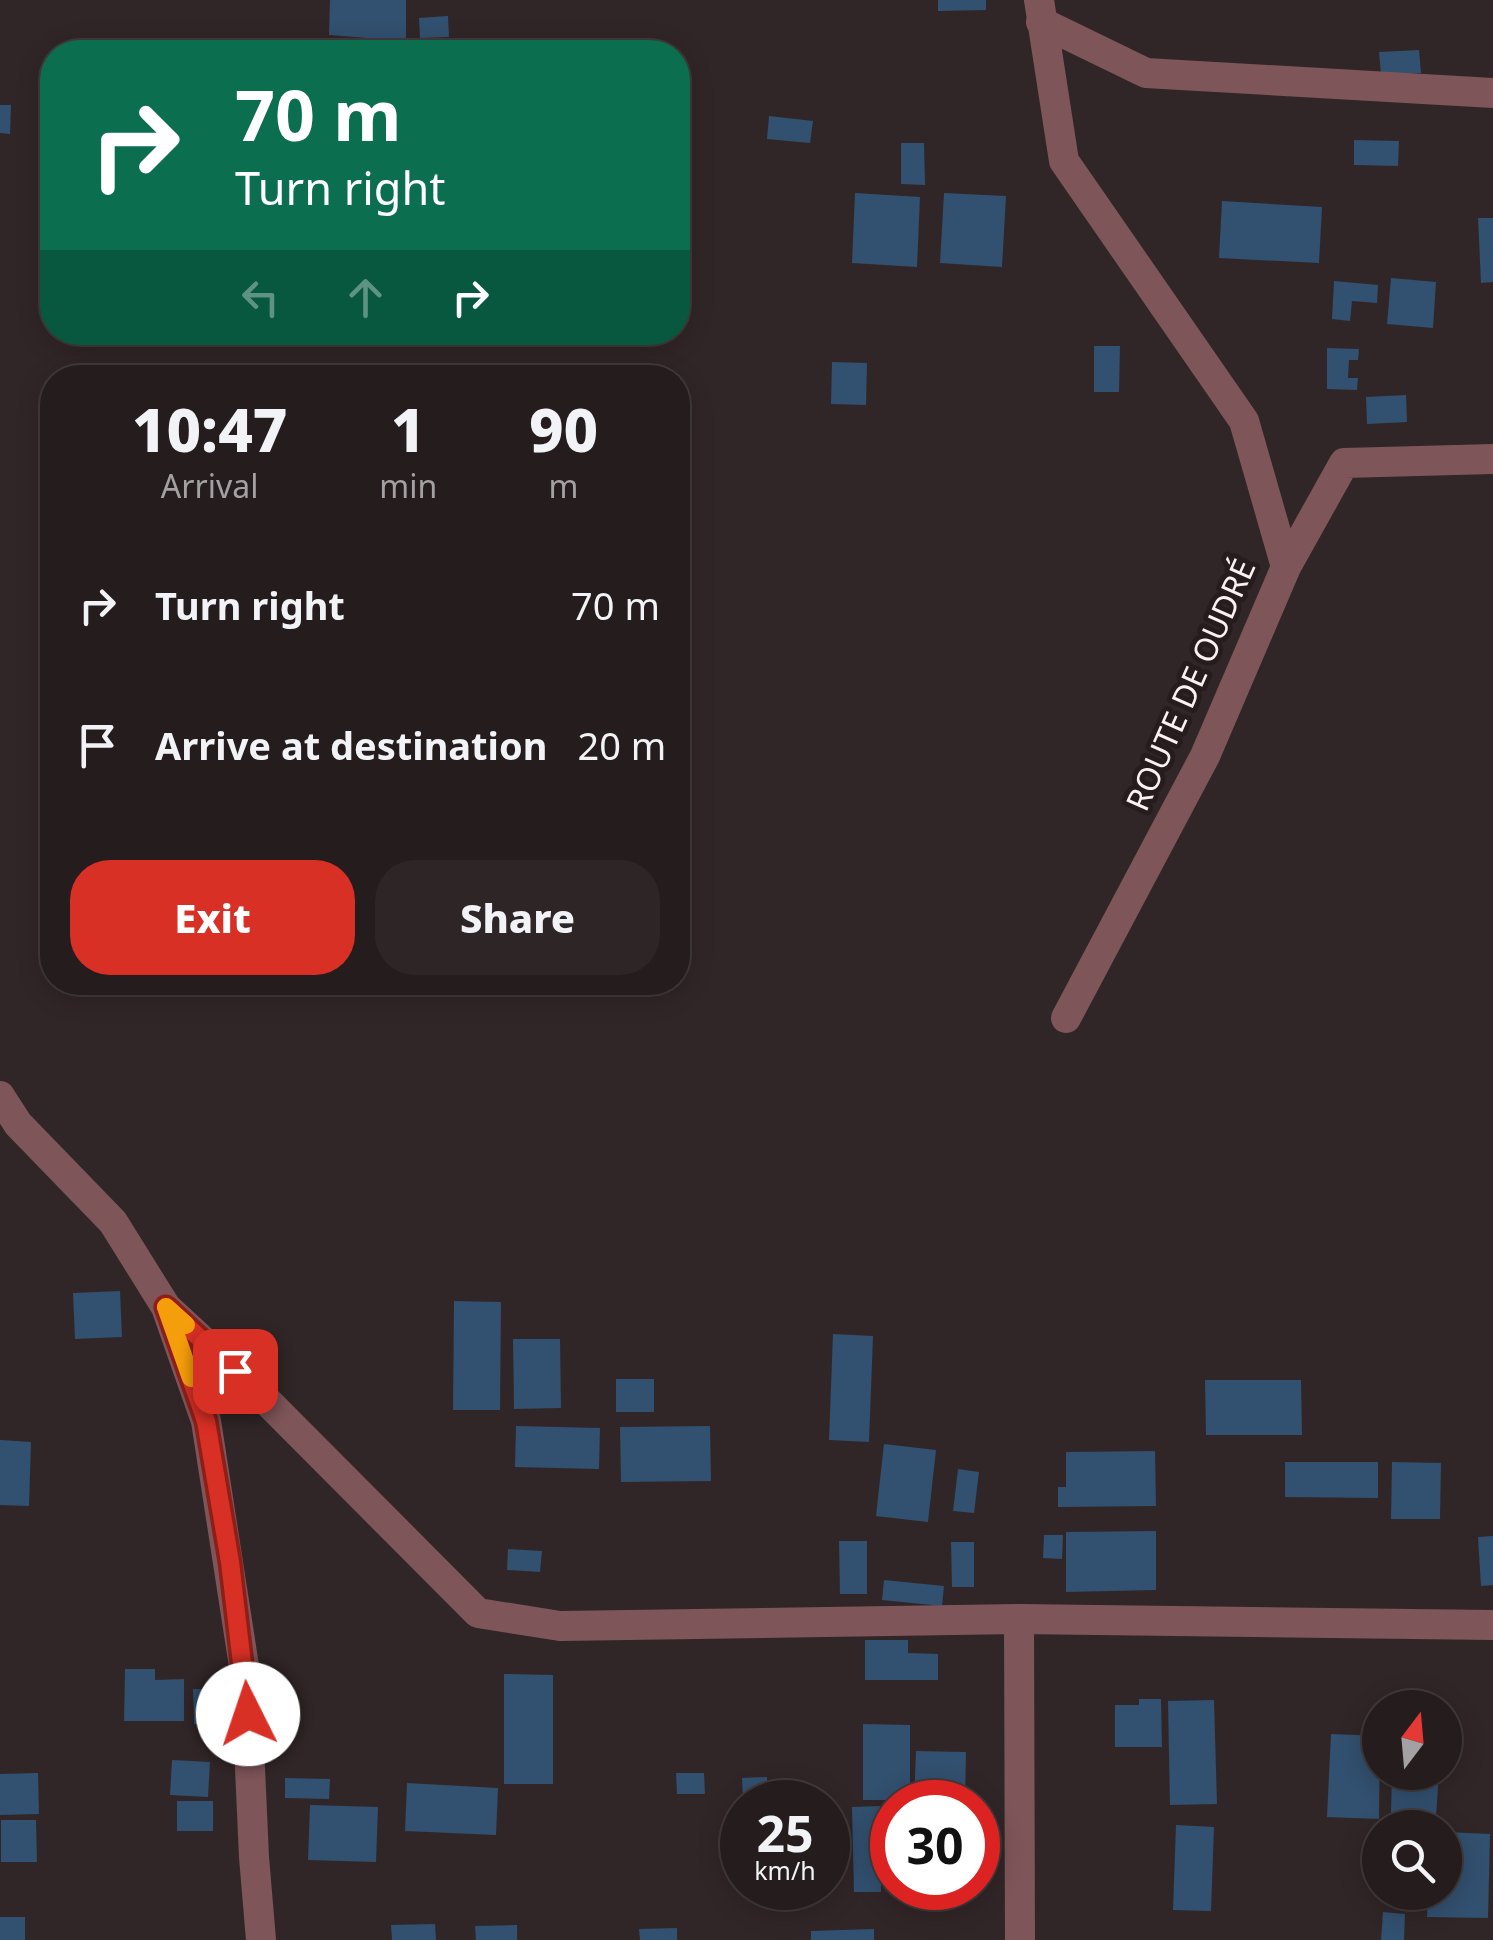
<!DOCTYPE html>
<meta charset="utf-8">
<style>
:root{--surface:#251c1d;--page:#2d2526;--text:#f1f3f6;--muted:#a3a1a4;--line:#423a3b;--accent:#d93025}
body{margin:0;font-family:"Noto Sans",sans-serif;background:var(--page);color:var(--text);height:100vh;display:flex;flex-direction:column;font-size:38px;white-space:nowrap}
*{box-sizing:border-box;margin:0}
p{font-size:32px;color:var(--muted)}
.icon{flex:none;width:55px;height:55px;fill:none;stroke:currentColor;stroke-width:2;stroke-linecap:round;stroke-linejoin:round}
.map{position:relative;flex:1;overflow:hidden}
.drawer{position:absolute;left:40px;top:365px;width:650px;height:630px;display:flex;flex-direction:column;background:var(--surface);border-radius:40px;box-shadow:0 5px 25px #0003,0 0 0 2px var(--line)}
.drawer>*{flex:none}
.top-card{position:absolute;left:40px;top:40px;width:650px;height:305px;border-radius:40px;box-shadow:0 5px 25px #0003,0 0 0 2px var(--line);background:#0b6e4f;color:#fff;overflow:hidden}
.needle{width:65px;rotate:16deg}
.controls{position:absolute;left:1362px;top:1690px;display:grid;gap:20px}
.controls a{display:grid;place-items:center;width:100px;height:100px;border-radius:50%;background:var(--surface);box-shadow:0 5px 25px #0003,0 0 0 2px var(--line);font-size:50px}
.speed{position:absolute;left:720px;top:1780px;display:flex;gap:20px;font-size:50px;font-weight:700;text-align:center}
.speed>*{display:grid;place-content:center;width:130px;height:130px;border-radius:50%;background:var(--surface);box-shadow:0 5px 25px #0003,0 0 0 2px var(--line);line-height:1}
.speed small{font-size:25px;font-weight:400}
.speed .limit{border:15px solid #d22;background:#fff;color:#111}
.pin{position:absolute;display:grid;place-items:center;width:85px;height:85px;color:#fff;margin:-42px;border-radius:20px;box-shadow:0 5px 15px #0006}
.me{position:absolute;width:110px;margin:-55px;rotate:356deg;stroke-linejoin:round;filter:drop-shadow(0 0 8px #0008)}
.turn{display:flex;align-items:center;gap:35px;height:210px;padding:0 30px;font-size:45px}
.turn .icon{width:130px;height:130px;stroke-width:2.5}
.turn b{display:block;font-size:70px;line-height:85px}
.lanes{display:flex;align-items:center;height:95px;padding:0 30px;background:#0003;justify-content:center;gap:50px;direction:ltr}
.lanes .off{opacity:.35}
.eta{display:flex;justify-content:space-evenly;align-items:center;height:170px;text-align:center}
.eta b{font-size:60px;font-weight:800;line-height:70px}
.cta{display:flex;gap:20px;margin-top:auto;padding:20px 30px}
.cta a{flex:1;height:115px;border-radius:40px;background:var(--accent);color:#fff;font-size:40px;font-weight:800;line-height:115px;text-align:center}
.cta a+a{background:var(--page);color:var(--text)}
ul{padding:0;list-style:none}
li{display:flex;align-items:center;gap:30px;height:140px;padding:0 30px}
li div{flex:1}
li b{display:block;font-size:38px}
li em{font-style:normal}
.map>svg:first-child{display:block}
.building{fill:#32506f}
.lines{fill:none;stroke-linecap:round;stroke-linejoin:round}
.minor{stroke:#7e5559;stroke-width:30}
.route-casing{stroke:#8d1f18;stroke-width:25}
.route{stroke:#d93025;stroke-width:18}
.slow{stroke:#f59e0b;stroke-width:18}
.labels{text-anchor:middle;stroke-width:10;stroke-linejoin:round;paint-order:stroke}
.street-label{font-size:32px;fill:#faf2f2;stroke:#271c1d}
</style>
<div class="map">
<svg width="1493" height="1940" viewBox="0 0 1493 1940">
<rect width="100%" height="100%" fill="#312627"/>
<path class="building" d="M 330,0 L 406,0 L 406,41 L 329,35 Z
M 938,0 L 986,0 L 986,10 L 938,11 Z
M 448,16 L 449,37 L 420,38 L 419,18 Z
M 1419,50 L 1421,73 L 1381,75 L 1379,52 Z
M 0,105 L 11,105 L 10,134 L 0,133 Z
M 769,116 L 813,121 L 810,143 L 767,139 Z
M 1354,140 L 1399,141 L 1398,166 L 1354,165 Z
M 901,143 L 924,143 L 925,185 L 901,184 Z
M 855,193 L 920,197 L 917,267 L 852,263 Z
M 944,193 L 1006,196 L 1002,267 L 940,263 Z
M 1222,201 L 1322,207 L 1319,263 L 1219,258 Z
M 1478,218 L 1493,218 L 1493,282 L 1481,283 Z
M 1391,278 L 1436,282 L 1433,328 L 1387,324 Z
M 1334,281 L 1378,285 L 1377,303 L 1352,301 L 1350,321 L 1332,319 Z
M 1094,346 L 1120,346 L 1119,392 L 1094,392 Z
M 1327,348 L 1359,349 L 1358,360 L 1349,360 L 1348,378 L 1358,378 L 1357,390 L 1327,389 Z
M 832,362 L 867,363 L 866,405 L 831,404 Z
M 1406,395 L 1407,422 L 1367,424 L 1366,397 Z
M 120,1291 L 122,1337 L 75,1339 L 73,1293 Z
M 454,1301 L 501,1302 L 500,1410 L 453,1410 Z
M 833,1334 L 873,1336 L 869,1442 L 829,1440 Z
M 513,1339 L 560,1339 L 561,1408 L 514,1409 Z
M 616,1379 L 654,1379 L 654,1412 L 616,1412 Z
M 1205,1380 L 1301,1380 L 1302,1435 L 1206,1435 Z
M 516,1426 L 600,1428 L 599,1469 L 515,1467 Z
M 710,1426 L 711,1481 L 621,1482 L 620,1427 Z
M 0,1440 L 31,1442 L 29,1506 L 0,1505 Z
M 884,1444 L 936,1450 L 928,1522 L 876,1516 Z
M 1155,1451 L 1156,1506 L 1058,1507 L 1058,1487 L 1066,1487 L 1066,1452 Z
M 1285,1462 L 1378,1462 L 1378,1498 L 1285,1497 Z
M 1392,1462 L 1441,1463 L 1440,1519 L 1391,1519 Z
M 958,1469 L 979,1472 L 974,1513 L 953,1511 Z
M 1156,1531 L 1156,1590 L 1066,1592 L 1066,1532 Z
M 1044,1535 L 1063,1535 L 1062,1559 L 1043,1558 Z
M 1493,1536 L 1493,1585 L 1481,1586 L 1478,1537 Z
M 839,1541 L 867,1541 L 867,1594 L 840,1594 Z
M 951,1542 L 974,1542 L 974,1587 L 952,1587 Z
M 508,1549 L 542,1551 L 540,1572 L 507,1570 Z
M 884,1580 L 944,1586 L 942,1606 L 882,1600 Z
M 865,1640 L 908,1640 L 908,1653 L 938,1654 L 938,1680 L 865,1680 Z
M 125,1669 L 155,1669 L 155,1680 L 184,1679 L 184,1721 L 124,1721 Z
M 504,1674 L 553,1675 L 553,1784 L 504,1784 Z
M 193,1689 L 219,1689 L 219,1724 L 194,1724 Z
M 1139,1699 L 1161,1699 L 1162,1747 L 1115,1747 L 1115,1705 L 1139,1705 Z
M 1214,1700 L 1217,1804 L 1170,1805 L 1168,1701 Z
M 863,1724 L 910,1725 L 910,1800 L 863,1800 Z
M 1331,1734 L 1380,1736 L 1379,1819 L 1327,1817 Z
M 916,1751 L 966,1752 L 965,1802 L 914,1801 Z
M 172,1760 L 210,1762 L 208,1797 L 170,1795 Z
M 1392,1772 L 1439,1772 L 1436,1817 L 1391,1814 Z
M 38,1773 L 39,1814 L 0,1815 L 0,1774 Z
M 676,1773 L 704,1773 L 705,1794 L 677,1794 Z
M 767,1777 L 768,1800 L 743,1800 L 742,1778 Z
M 285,1778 L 330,1779 L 329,1799 L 285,1798 Z
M 407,1783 L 498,1788 L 496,1835 L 405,1831 Z
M 177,1801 L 213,1801 L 213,1831 L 177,1831 Z
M 310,1805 L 378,1807 L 376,1862 L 308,1860 Z
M 880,1806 L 881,1892 L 854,1892 L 852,1807 Z
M 828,1810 L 842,1810 L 842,1875 L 828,1875 Z
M 1,1820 L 36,1820 L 37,1862 L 1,1862 Z
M 1176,1825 L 1214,1827 L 1211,1911 L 1173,1910 Z
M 1445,1832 L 1490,1834 L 1488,1918 L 1427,1917 L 1428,1892 L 1445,1892 Z
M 1383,1912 L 1405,1914 L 1404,1940 L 1381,1940 Z
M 0,1917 L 25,1917 L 25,1940 L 0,1940 Z
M 435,1924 L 436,1940 L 392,1940 L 391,1925 Z
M 517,1925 L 517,1940 L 476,1940 L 475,1926 Z
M 677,1928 L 677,1940 L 640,1940 L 639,1929 Z
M 874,1929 L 874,1940 L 811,1940 L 811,1931 Z"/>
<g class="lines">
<path class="minor" d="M 1039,0 L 1064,161 L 1244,421 L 1286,567 L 1205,756 L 1066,1018
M 1041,22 L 1146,73 L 1493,93
M 1286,567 L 1344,463 L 1493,459
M 0,1096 L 18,1124 L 113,1222 L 166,1307 L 206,1421 L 246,1679 L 254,1857 L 261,1940
M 166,1307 L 258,1392 L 478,1613 L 560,1626 L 1019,1619 L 1493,1625
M 1019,1619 L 1020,1940"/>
</g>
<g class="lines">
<g class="route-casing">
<path id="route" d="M 235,1371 L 166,1307 L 206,1421 L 230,1562 L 248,1714"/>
</g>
<use href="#route" class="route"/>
<path class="slow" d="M 186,1325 L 166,1307 L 191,1378"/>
</g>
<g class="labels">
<g class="street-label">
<text transform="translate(1191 685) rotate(-66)" y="11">ROUTE DE OUDRÉ</text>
</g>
</g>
</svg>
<div class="controls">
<a><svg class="needle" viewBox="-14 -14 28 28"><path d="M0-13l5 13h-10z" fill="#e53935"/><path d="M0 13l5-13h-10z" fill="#a3a1a4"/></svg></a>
<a><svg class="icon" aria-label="search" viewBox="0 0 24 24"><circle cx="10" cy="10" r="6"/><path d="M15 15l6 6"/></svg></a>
</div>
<div class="speed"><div>25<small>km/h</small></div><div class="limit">30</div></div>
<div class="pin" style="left:235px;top:1371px;background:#d93025"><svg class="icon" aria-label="arrive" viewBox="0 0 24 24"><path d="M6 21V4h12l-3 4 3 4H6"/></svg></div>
<svg class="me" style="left:248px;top:1714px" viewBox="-20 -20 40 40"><circle r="19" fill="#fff"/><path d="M0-13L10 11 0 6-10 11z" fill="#d93025"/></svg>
<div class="top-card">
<div class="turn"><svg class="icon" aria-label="right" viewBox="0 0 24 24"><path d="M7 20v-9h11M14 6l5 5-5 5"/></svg><div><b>70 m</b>Turn right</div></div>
<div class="lanes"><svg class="icon off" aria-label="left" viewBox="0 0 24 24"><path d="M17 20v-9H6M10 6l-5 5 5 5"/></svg><svg class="icon off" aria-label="ahead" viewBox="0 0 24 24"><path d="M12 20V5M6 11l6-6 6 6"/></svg><svg class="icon" aria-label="right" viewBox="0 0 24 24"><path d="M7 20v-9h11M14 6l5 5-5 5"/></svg></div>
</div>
<section class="drawer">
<div class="eta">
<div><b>10:47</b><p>Arrival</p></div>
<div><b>1</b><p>min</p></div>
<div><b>90</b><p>m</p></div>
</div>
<ul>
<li><svg class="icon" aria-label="right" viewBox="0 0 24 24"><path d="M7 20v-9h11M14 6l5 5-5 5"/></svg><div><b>Turn right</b></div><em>70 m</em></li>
<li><svg class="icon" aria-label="arrive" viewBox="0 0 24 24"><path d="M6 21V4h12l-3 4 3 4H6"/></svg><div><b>Arrive at destination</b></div><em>20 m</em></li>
</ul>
<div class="cta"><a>Exit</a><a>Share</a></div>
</section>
</div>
